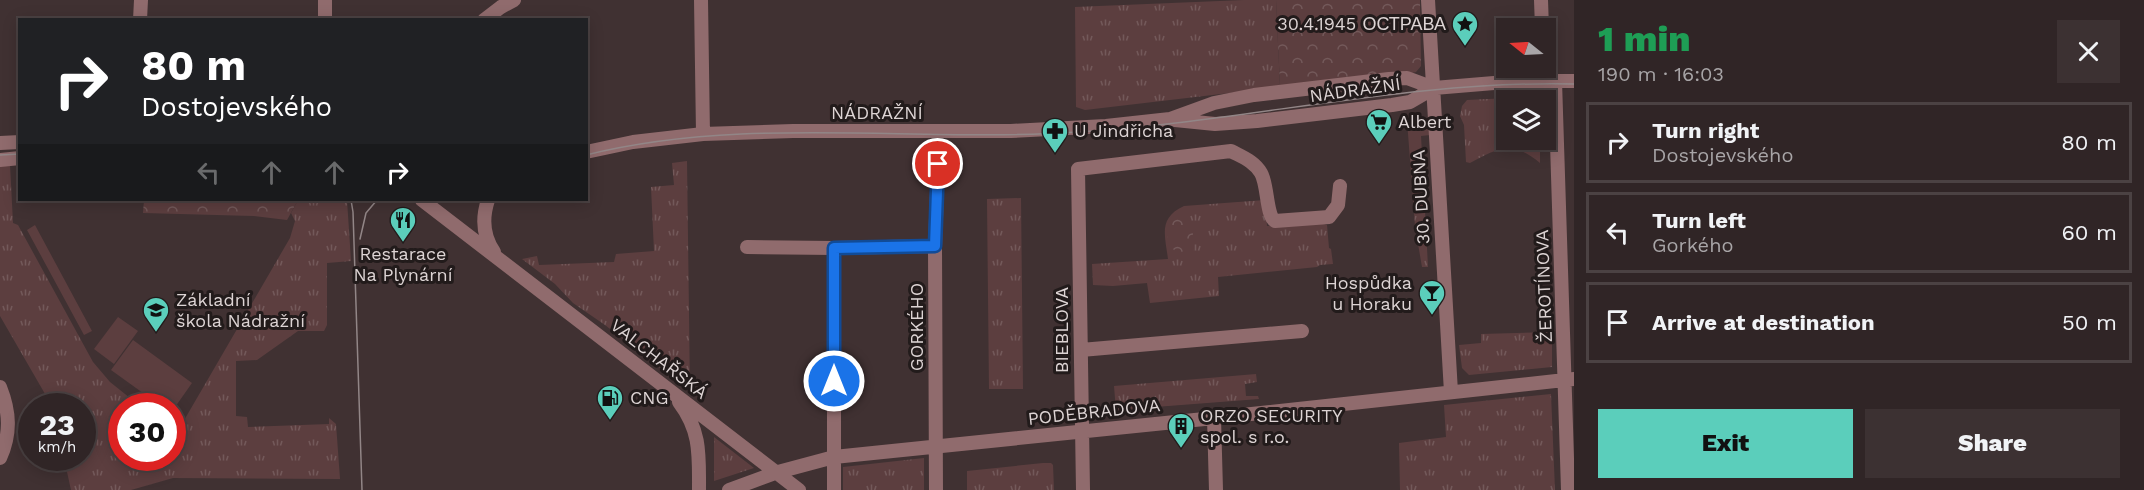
<!DOCTYPE html>
<meta charset="utf-8">
<style>
:root{--surface:#302526;--page:#3c3132;--text:#f1f3f6;--muted:#a8a5a7;--line:#4b4243;--accent:#5bcebb}
body{margin:0;font-family:"Work Sans",sans-serif;background:var(--page);color:var(--text);height:100vh;display:flex;flex-direction:column;font-size:22px;white-space:nowrap}
*{box-sizing:border-box;margin:0}
p{font-size:20px;color:var(--muted)}
.icon{flex:none;width:33px;height:33px;fill:none;stroke:currentColor;stroke-width:2;stroke-linecap:round;stroke-linejoin:round}
.map{position:relative;flex:1;overflow:hidden}
.drawer{display:flex;flex-direction:column;background:var(--surface);width:570px}
.drawer>*{flex:none}
.banner{position:absolute;left:18px;top:18px;width:570px;height:183px;border-radius:0px;box-shadow:0 3px 15px #0003,0 0 0 2px var(--line);background:#202124;color:#fff;overflow:hidden}
.needle{width:39px;rotate:288deg}
.tools{position:absolute;left:1496px;top:18px;display:grid;gap:12px}
.tools a{display:grid;place-items:center;width:60px;height:60px;border-radius:0px;background:var(--surface);box-shadow:0 3px 15px #0003,0 0 0 2px var(--line);font-size:30px}
.speed{position:absolute;left:18px;top:393px;display:flex;gap:12px;font-size:30px;font-weight:700;text-align:center}
.speed>*{display:grid;place-content:center;width:78px;height:78px;border-radius:50%;background:var(--surface);box-shadow:0 3px 15px #0003,0 0 0 2px var(--line);line-height:1}
.speed small{font-size:15px;font-weight:400}
.speed .limit{border:9px solid #d22;background:#fff;color:#111}
.pin{position:absolute;display:grid;place-items:center;width:51px;height:51px;color:#fff;margin:-26px;border:3px solid #fff;border-radius:50%;box-shadow:0 2px 6px #0007}
.me{position:absolute;width:66px;margin:-33px;rotate:0deg;stroke-linejoin:round;filter:drop-shadow(0 0 4px #0008)}
.turn{display:flex;align-items:center;gap:21px;height:126px;padding:0 24px;font-size:27px}
.turn .icon{width:78px;height:78px;stroke-width:2.5}
.turn b{display:block;font-size:42px;line-height:51px}
.lanes{display:flex;align-items:center;height:57px;padding:0 24px;background:#0003;justify-content:center;gap:30px;direction:ltr}
.lanes .off{opacity:.35}
.round{display:grid;place-items:center;flex:none;width:63px;height:63px;border-radius:0px;background:var(--page)}
.overview{display:flex;align-items:center;justify-content:space-between;height:102px;padding:0 24px}
h1{font-size:36px;font-weight:800;line-height:45px;color:#1e9e55}
.cta{display:flex;gap:12px;margin-top:auto;padding:12px 24px}
.cta a{flex:1;height:69px;border-radius:0px;background:var(--accent);color:#111;font-size:24px;font-weight:800;line-height:69px;text-align:center}
.cta a+a{background:var(--page);color:var(--text)}
ul{padding:0;list-style:none}
li{display:flex;align-items:center;gap:18px;height:81px;margin:0 12px 9px;padding:0 12px;border:3px solid var(--line);border-radius:0px}
li div{flex:1}
li b{display:block;font-size:22px}
li em{font-style:normal}
main{display:flex;flex:1;min-height:0}
.map>svg:first-child{display:block}
.grass{fill:url(#grass-tufts)}
.forest{fill:url(#forest-crowns)}
.pitch{fill:#5c3e3f}
.lines{fill:none;stroke-linecap:round;stroke-linejoin:round}
.minor{stroke:#906b6d;stroke-width:14}
.tram{stroke:#928687;stroke-width:1.5}
.route-casing{stroke:#114b97;stroke-width:15}
.route{stroke:#1a73e8;stroke-width:10}
.labels{text-anchor:middle;stroke-width:6;stroke-linejoin:round;paint-order:stroke}
.poi-label{font-size:18px;fill:#ddd4d4;stroke:#221b1b;text-anchor:start}
.street-label{font-size:18px;fill:#ddd4d4;stroke:#221b1b}
</style>
<main>
<div class="map">
<svg width="1574" height="490" viewBox="0 0 1574 490">
<defs>
<pattern id="grass-tufts" width="24" height="20" patternUnits="userSpaceOnUse" patternTransform="scale(1.5)"><rect width="24" height="20" fill="#5c3e3f"/><path d="M3 7l-1-3M5 7V3M7 7l1-3M15 17l-1-3M17 17v-4M19 17l1-3" fill="none" stroke="#73595a"/></pattern>
<pattern id="forest-crowns" width="20" height="18" patternUnits="userSpaceOnUse" patternTransform="scale(1.5)"><rect width="20" height="18" fill="#5c3e3f"/><path d="M2 6a3 3 0 1 1 6 0M12 15a3 3 0 1 1 6 0" fill="none" stroke="#73595a"/></pattern>
</defs>
<rect width="100%" height="100%" fill="#403132"/>
<path class="grass" d="M 1244,0 L 1276,0 L 1280,87 L 1085,110 L 1076,107 L 1075,7 Z
M 1531,97 L 1537,100 L 1506,100 L 1506,140 L 1540,140 L 1540,163 C 1513,140 1498,148 1470,163 L 1466,162 L 1464,125 L 1460,116 L 1462,106 L 1467,100 Z
M 1426,119 L 1430,135 L 1421,136 L 1428,267 L 1422,267 L 1415,226 L 1407,120 Z
M 687,161 L 690,391 L 605,325 L 573,303 L 555,284 L 522,259 L 537,256 L 539,265 L 614,262 L 616,254 L 654,251 L 651,187 L 674,185 L 672,163 Z
M 10,165 L 13,223 L 18,225 L 93,362 L 110,382 L 140,406 L 122,406 L 122,458 L 172,458 L 173,425 L 179,429 L 290,238 L 295,221 L 291,213 L 298,200 L 347,200 L 351,261 L 327,263 L 327,325 L 324,331 L 298,331 L 257,360 L 236,361 L 236,416 L 247,417 L 248,427 L 329,424 L 329,418 L 336,424 L 340,479 L 173,478 L 131,490 L 71,490 L 64,458 L 82,458 L 82,406 L 52,406 L 0,316 L 0,166 Z
M 1021,198 L 1023,389 L 989,389 L 987,199 Z
M 1265,200 L 1267,226 L 1316,222 L 1327,225 L 1329,248 L 1331,249 L 1333,264 L 1320,265 L 1317,267 L 1218,277 L 1219,296 L 1150,303 L 1147,283 L 1113,286 L 1093,285 L 1092,264 L 1168,259 C 1165,235 1158,218 1184,206 Z
M 1552,332 L 1552,367 L 1469,375 L 1462,368 L 1459,345 L 1481,343 L 1481,334 Z
M 1256,374 L 1257,382 L 1245,384 L 1246,396 L 1258,396 L 1259,399 L 1116,410 L 1114,386 Z
M 1551,394 L 1555,490 L 1400,490 L 1399,443 L 1446,437 L 1444,405 Z
M 714,437 L 754,468 L 714,481 Z
M 924,458 L 924,490 L 843,490 L 843,467 Z
M 1043,463 L 1051,463 L 1053,465 L 1054,490 L 967,490 L 967,471 Z"/>
<path class="forest" d="M 1276,0 L 1420,0 L 1421,66 L 1416,72 L 1412,73 L 1280,87 Z
M 144,200 L 298,200 L 287,220 L 254,216 L 143,213 Z
M 1177,212 C 1196,214 1193,236 1193,251 L 1176,252 L 1169,245 C 1167,231 1164,222 1177,212 Z"/>
<path class="pitch" d="M 35,225 L 92,331 L 84,335 L 27,230 Z
M 118,317 L 138,331 L 114,364 L 94,349 Z
M 133,340 L 192,383 L 173,410 L 172,406 L 161,406 L 111,370 Z"/>
<g class="lines">
<path class="minor" d="M 325,0 L 325,20
M 701,0 L 703,134
M 1428,0 L 1451,392
M 1541,0 L 1542,28
M 140,20 L 141,0
M 484,20 L 501,7 L 514,0
M 1555,81 L 1568,490
M 1175,120 L 1215,124 L 1257,121 L 1392,105 L 1410,102 L 1434,88
M 0,143 L 20,142
M 586,152 L 633,142 L 703,134 L 793,131 L 1011,131 L 1106,126 L 1170,119 L 1214,103 L 1254,95 L 1389,79 L 1407,78 L 1434,88 L 1518,81 L 1574,81
M 0,160 L 20,158
M 422,200 L 799,490
M 488,200 C 482,218 483,236 494,252
M 747,247 L 834,248 L 935,246
M 834,248 L 834,490
M 1081,350 L 1302,331
M 0,387 C 10,412 11,434 0,458
M 679,402 C 701,431 699,455 699,490
M 1214,418 L 1216,490
M 729,490 L 778,472 L 834,457 L 1214,418 L 1574,379
M 936,490 L 935,246 L 938,164
M 1083,490 L 1078,169 L 1231,151 C 1242,157 1254,161 1261,173 C 1268,185 1266,215 1275,221 L 1329,217 L 1338,205 L 1340,186"/>
<path class="tram" d="M 0,155 L 20,154
M 586,155 C 747,115 915,143 1078,132 C 1244,122 1408,80 1574,84
M 351,200 L 353,212 L 362,490
M 360,239 L 366,213 L 377,200"/>
</g>
<g class="lines">
<g class="route-casing">
<path id="route" d="M 834,381 L 834,248 L 935,246 L 938,164"/>
</g>
<use href="#route" class="route"/>
</g>
<defs>
<g id="sight-pin" transform="scale(1.35)"><path d="M0 17L-7.5 6A9.5 9.5 0 1 1 7.5 6Z" fill="#5bcebb" stroke="#221b1b"/><path d="M0-6L1.8-2.2L6-1.7L2.9 1.2L3.7 5.4L0 3.3L-3.7 5.4L-2.9 1.2L-6-1.7L-1.8-2.2Z" fill="#111"/></g>
<g id="supermarket-pin" transform="scale(1.35)"><path d="M0 17L-7.5 6A9.5 9.5 0 1 1 7.5 6Z" fill="#5bcebb" stroke="#221b1b"/><path d="M-6-5.5h2.5l.6 2H6L4.5 2H-2.5L-4.4-4H-6ZM-1.5 3.2a1.3 1.3 0 1 0 .1 0ZM3 3.2a1.3 1.3 0 1 0 .1 0Z" fill="#111"/></g>
<g id="pharmacy-pin" transform="scale(1.35)"><path d="M0 17L-7.5 6A9.5 9.5 0 1 1 7.5 6Z" fill="#5bcebb" stroke="#221b1b"/><path d="M-2-6h4v4h4v4h-4v4h-4v-4h-4v-4h4Z" fill="#111"/></g>
<g id="restaurant-pin" transform="scale(1.35)"><path d="M0 17L-7.5 6A9.5 9.5 0 1 1 7.5 6Z" fill="#5bcebb" stroke="#221b1b"/><path d="M-5-6h1v4h1v-4h1v4h1v-4h1v5L-1.5 .5V6h-2V.5L-5-1ZM5-6V6H3V1.5H1.5Q1.5-4 5-6Z" fill="#111"/></g>
<g id="bar-pin" transform="scale(1.35)"><path d="M0 17L-7.5 6A9.5 9.5 0 1 1 7.5 6Z" fill="#5bcebb" stroke="#221b1b"/><path d="M-6-5H6L.8 .8V4.5H3.5V6h-7V4.5H-.8V.8Z" fill="#111"/></g>
<g id="school-pin" transform="scale(1.35)"><path d="M0 17L-7.5 6A9.5 9.5 0 1 1 7.5 6Z" fill="#5bcebb" stroke="#221b1b"/><path d="M0-5L7-2L0 1L-7-2ZM-4 1L0 2.5L4 1V4Q0 6-4 4Z" fill="#111"/></g>
<g id="fuel-pin" transform="scale(1.35)"><path d="M0 17L-7.5 6A9.5 9.5 0 1 1 7.5 6Z" fill="#5bcebb" stroke="#221b1b"/><path d="M-5.5-6h7V0h2V4h1.3V-2.5L3-4.5l.8-.8L6-3V5H2.5V1h-1V6h-7ZM-4.2-4.7v3.2H.2V-4.7Z" fill="#111"/></g>
<g id="building-pin" transform="scale(1.35)"><path d="M0 17L-7.5 6A9.5 9.5 0 1 1 7.5 6Z" fill="#5bcebb" stroke="#221b1b"/><path d="M-4-6H4V6H1V3H-1V6H-4ZM-2.5-4.3h1.7v1.8h-1.7ZM.8-4.3h1.7v1.8H.8ZM-2.5-1h1.7V.8h-1.7ZM.8-1h1.7V.8H.8Z" fill="#111"/></g>
</defs>
<g fill-rule="evenodd">
<use href="#sight-pin" x="1465" y="24"/>
<use href="#supermarket-pin" x="1379" y="122"/>
<use href="#pharmacy-pin" x="1055" y="131"/>
<use href="#restaurant-pin" x="403" y="220"/>
<use href="#bar-pin" x="1432" y="293"/>
<use href="#school-pin" x="156" y="310"/>
<use href="#fuel-pin" x="610" y="398"/>
<use href="#building-pin" x="1181" y="426"/>
</g>
<g class="labels">
<g class="poi-label">
<text x="1446" y="30" text-anchor="end">30.4.1945 ОСТРАВА</text>
<text x="1398" y="128">Albert</text>
<text x="1074" y="137">U Jindřicha</text>
<text x="403" y="260" text-anchor="middle">Restarace<tspan x="403" dy="21">Na Plynární</tspan></text>
<text x="1412" y="289" text-anchor="end">Hospůdka<tspan x="1412" dy="21">u Horaku</tspan></text>
<text x="176" y="306">Základní<tspan x="176" dy="21">škola Nádražní</tspan></text>
<text x="630" y="404">CNG</text>
<text x="1200" y="422">ORZO SECURITY<tspan x="1200" dy="21">spol. s r.o.</tspan></text>
</g>
<g class="street-label">
<text transform="translate(1355 90) rotate(-8)" y="6">NÁDRAŽNÍ</text>
<text x="877" y="119">NÁDRAŽNÍ</text>
<text transform="translate(1421 197) rotate(-93)" y="6">30. DUBNA</text>
<text transform="translate(1544 286) rotate(-92)" y="6">ŽEROTÍNOVA</text>
<text transform="translate(917 327) rotate(-90)" y="6">GORKÉHO</text>
<text transform="translate(1062 330) rotate(-90)" y="6">BIEBLOVA</text>
<text transform="translate(659 359) rotate(38)" y="6">VALCHAŘSKÁ</text>
<text transform="translate(1094 412) rotate(-6)" y="6">PODĚBRADOVA</text>
</g>
</g>
</svg>
<div class="tools">
<a><svg class="needle" viewBox="-14 -14 28 28"><path d="M0-13l5 13h-10z" fill="#e53935"/><path d="M0 13l5-13h-10z" fill="#a8a5a7"/></svg></a>
<a><svg class="icon" aria-label="layers" viewBox="0 0 24 24"><path d="M12 4l9 5-9 5-9-5zM3 14l9 5 9-5"/></svg></a>
</div>
<div class="speed"><div>23<small>km/h</small></div><div class="limit">30</div></div>
<div class="pin" style="left:938px;top:164px;background:#d93025"><svg class="icon" aria-label="arrive" viewBox="0 0 24 24"><path d="M6 21V4h12l-3 4 3 4H6"/></svg></div>
<svg class="me" style="left:834px;top:381px" viewBox="-20 -20 40 40"><circle r="17" fill="#1a73e8" stroke="#fff" stroke-width="3"/><path d="M0-11L8 9 0 5-8 9z" fill="#fff"/></svg>
<div class="banner">
<div class="turn"><svg class="icon" aria-label="right" viewBox="0 0 24 24"><path d="M7 20v-9h11M14 6l5 5-5 5"/></svg><div><b>80 m</b>Dostojevského</div></div>
<div class="lanes"><svg class="icon off" aria-label="left" viewBox="0 0 24 24"><path d="M17 20v-9H6M10 6l-5 5 5 5"/></svg><svg class="icon off" aria-label="ahead" viewBox="0 0 24 24"><path d="M12 20V5M6 11l6-6 6 6"/></svg><svg class="icon off" aria-label="ahead" viewBox="0 0 24 24"><path d="M12 20V5M6 11l6-6 6 6"/></svg><svg class="icon" aria-label="right" viewBox="0 0 24 24"><path d="M7 20v-9h11M14 6l5 5-5 5"/></svg></div>
</div>
</div>
<section class="drawer">
<div class="overview"><div><h1>1 min</h1><p>190 m · 16:03</p></div><a class="round"><svg class="icon" aria-label="close" viewBox="0 0 24 24"><path d="M6 6l12 12M18 6L6 18"/></svg></a></div>
<ul>
<li><svg class="icon" aria-label="right" viewBox="0 0 24 24"><path d="M7 20v-9h11M14 6l5 5-5 5"/></svg><div><b>Turn right</b><p>Dostojevského</p></div><em>80 m</em></li>
<li><svg class="icon" aria-label="left" viewBox="0 0 24 24"><path d="M17 20v-9H6M10 6l-5 5 5 5"/></svg><div><b>Turn left</b><p>Gorkého</p></div><em>60 m</em></li>
<li><svg class="icon" aria-label="arrive" viewBox="0 0 24 24"><path d="M6 21V4h12l-3 4 3 4H6"/></svg><div><b>Arrive at destination</b></div><em>50 m</em></li>
</ul>
<div class="cta"><a>Exit</a><a>Share</a></div>
</section>
</main>
